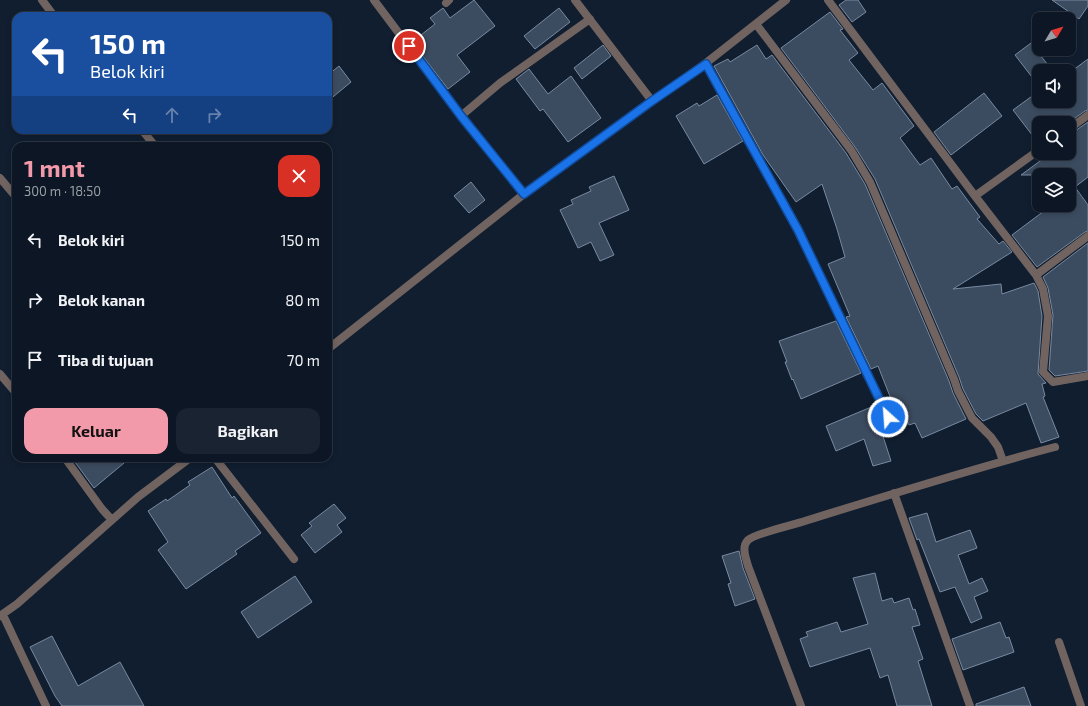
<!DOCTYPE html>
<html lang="id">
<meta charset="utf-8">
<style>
:root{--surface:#0c1624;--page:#1a2331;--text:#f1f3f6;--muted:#9a9fa6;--line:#2c3541;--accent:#f39aaa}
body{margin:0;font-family:"Exo 2",sans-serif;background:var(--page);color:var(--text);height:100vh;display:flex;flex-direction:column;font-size:15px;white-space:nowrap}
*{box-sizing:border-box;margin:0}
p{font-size:13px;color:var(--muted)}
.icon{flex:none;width:22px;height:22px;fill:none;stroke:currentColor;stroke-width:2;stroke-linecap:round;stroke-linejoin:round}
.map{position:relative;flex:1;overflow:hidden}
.side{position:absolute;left:12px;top:142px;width:320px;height:320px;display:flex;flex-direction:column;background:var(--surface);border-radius:12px;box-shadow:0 2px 6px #0003,0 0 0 1px var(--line)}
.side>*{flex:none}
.guide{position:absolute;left:12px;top:12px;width:320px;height:122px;border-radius:12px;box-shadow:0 2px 6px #0003,0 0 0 1px var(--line);background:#1a4fa0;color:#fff;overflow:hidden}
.needle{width:26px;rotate:52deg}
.tools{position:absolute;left:1032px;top:12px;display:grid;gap:8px}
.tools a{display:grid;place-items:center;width:44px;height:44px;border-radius:8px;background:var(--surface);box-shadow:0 2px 6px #0003,0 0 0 1px var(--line);font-size:20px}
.pin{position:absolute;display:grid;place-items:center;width:34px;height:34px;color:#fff;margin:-17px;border:2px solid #fff;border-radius:50%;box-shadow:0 1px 4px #0007}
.me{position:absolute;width:44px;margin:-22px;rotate:334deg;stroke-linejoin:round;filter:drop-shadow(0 0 3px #0008)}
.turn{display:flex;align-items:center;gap:14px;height:84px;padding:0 12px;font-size:18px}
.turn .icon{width:52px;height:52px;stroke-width:2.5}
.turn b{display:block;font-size:28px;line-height:34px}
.lanes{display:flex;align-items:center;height:38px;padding:0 12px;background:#0003;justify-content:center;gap:20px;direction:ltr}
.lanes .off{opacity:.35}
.round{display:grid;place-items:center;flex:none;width:42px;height:42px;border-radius:12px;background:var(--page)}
.overview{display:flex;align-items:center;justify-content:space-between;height:68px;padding:0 12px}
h1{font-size:24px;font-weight:700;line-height:30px;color:var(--accent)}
.button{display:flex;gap:8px;margin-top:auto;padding:8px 12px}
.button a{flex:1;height:46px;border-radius:12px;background:var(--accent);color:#111;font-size:16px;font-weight:700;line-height:46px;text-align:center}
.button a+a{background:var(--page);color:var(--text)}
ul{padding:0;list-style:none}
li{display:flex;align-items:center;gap:12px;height:60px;padding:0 12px}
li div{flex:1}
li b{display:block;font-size:15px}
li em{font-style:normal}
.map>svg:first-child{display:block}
.building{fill:#3c4c60;stroke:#788aa1}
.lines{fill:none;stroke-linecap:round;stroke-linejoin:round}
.minor{stroke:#716460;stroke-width:8}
.route-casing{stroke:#114b97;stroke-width:10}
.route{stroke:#1a73e8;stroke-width:7}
</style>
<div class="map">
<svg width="1088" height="706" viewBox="0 0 1088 706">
<rect width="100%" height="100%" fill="#101e30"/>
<path class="building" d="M 474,0 L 495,26 L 457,55 L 470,72 L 448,89 L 412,42 L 435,24 L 430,18 L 443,8 L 450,18 Z
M 846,0 L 858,0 L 866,12 L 852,22 L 839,5 Z
M 1052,0 L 1088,0 L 1088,6 L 1079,19 Z
M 559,8 L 570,22 L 535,49 L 524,36 Z
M 830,12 L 843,29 L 840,30 L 858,53 L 849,60 L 873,90 L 882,83 L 914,126 L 900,138 L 920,165 L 931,158 L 952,189 L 957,186 L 980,217 L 977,219 L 999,244 L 1003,241 L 1012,252 L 953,289 L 1001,284 L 1002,294 L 1034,283 L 1038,291 L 1042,316 L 1038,374 L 1046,383 L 1042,384 L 1045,396 L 1043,397 L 1059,437 L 1041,443 L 1026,403 L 983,421 L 976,414 L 963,389 L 959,377 L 875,179 L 855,147 L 781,48 Z
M 1031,43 L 1051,69 L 1048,71 L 1039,71 L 1039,78 L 1035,81 L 1015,55 Z
M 603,45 L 611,56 L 582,79 L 574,68 Z
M 757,45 L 766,59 L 772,55 L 846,153 L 865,184 L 949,381 L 953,393 L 966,419 L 922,438 L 915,423 L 909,425 L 905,417 L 880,427 L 891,461 L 873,466 L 864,439 L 836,451 L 826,426 L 876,405 L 885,421 L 887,422 L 891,422 L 893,417 L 886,401 L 891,399 L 878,366 L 871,369 L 846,317 L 850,316 L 828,264 L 845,257 L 837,229 L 822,184 L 796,202 L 763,155 L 714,66 L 728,59 L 730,62 Z
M 1088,59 L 1088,110 L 1085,111 L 1068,123 L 1039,123 L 1039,144 L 1013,110 L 1039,91 L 1039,101 L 1069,101 L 1069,73 Z
M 339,66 L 351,82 L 328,101 L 328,75 Z
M 529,69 L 548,94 L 571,76 L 601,118 L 568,142 L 543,109 L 540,111 L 516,79 Z
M 984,93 L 1002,116 L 951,155 L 934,132 Z
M 717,95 L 743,141 L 704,164 L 676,116 L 697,103 L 699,106 Z
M 1088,122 L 1088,177 L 1075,187 L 1088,205 L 1088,231 L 1085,232 L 1037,267 L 1012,235 L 1052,205 L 1069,205 L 1069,175 L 1021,175 L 1051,153 L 1069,153 L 1069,134 L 1072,133 Z
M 614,176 L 629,210 L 599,223 L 614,255 L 600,261 L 591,242 L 578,248 L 560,210 L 573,204 L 571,200 L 591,191 L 589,187 Z
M 471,182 L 485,200 L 469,213 L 454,196 Z
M 1088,243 L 1088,371 L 1055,376 L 1049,370 L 1053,315 L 1048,288 L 1043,277 Z
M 836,321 L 861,373 L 801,399 L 793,379 L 792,380 L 785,362 L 787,362 L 779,341 Z
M 72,458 L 130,458 L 94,488 Z
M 212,467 L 232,498 L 234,496 L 261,533 L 235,551 L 237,554 L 186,589 L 158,550 L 168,542 L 148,511 L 166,499 L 167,501 L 190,485 L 188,482 Z
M 334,504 L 346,518 L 337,525 L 342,532 L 315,553 L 301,535 L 312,526 L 309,523 Z
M 927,513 L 936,542 L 970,530 L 977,548 L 958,555 L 969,584 L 982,578 L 988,591 L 974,597 L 982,618 L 971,623 L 955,587 L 940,592 L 919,539 L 917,540 L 909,518 Z
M 739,551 L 743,568 L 755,599 L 735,606 L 728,584 L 731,583 L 722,556 Z
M 875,573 L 882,601 L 892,598 L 894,603 L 909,598 L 913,610 L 915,609 L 920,625 L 912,627 L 923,659 L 918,661 L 932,706 L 897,706 L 888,675 L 880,678 L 870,648 L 810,667 L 800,639 L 808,636 L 806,632 L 837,622 L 841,632 L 868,624 L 853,578 Z
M 295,576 L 312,602 L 258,638 L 241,612 Z
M 1000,622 L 1006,638 L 1009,637 L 1014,652 L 963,670 L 952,639 Z
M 52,636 L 78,686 L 120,662 L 144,706 L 62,706 L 55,696 L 30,647 Z
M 1024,687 L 1031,706 L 976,706 L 976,704 Z"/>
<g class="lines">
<path class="minor" d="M 42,0 L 54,16
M 374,0 L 461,116 L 524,194
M 575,0 L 652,101
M 828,0 L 975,196 L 1036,275 L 1043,289 L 1048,316 L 1043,372 L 1053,382 L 1088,376
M 446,3 L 449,0
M 756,24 L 851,150 L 870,182 L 954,379 L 958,391 L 972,418 L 991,437 L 998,447 L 1003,461
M 706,63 L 798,229 L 888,417
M 461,116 L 500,83 L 590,19
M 1069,129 L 1088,115
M 142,130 L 155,146
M 0,178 L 16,197
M 975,196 L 1039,150
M 1036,275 L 1088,236
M 328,349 L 524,194 L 652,101 L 706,63 L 786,0
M 0,374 L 16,393
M 65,458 L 102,509 L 112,520
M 215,458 L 294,559
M 894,493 L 970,706
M 3,615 L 46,706
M 0,616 L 17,604 L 138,497 L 190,458
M 1059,642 L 1081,706
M 801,706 L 748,566 C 746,558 741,547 748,540 C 756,533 793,525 805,521 C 888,495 971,469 1055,447"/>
</g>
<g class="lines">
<g class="route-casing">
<path id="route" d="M 409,46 L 461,116 L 524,194 L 652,101 L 706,64 L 798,230 L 888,417"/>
</g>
<use href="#route" class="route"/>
</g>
</svg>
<div class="tools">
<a><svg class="needle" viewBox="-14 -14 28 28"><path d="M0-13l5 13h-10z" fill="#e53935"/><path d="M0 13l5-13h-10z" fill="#9a9fa6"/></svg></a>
<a><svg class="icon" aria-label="sound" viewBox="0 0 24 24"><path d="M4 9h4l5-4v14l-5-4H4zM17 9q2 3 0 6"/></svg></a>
<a><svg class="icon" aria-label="search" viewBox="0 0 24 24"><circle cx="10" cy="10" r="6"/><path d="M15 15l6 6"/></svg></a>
<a><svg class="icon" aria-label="layers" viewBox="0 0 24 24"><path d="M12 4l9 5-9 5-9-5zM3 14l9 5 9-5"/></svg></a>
</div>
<div class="pin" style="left:409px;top:46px;background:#d93025"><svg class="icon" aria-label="arrive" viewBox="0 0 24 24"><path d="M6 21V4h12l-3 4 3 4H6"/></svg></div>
<svg class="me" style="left:888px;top:417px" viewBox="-20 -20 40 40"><circle r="17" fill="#1a73e8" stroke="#fff" stroke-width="3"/><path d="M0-11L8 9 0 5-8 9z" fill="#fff"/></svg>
<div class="guide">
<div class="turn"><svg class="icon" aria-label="left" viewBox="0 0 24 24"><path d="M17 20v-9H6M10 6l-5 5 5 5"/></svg><div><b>150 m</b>Belok kiri</div></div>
<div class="lanes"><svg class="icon" aria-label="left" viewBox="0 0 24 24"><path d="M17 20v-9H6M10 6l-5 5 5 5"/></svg><svg class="icon off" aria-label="ahead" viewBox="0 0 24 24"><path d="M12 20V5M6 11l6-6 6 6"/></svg><svg class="icon off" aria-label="right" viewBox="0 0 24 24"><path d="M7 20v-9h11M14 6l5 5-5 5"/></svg></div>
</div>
<section class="side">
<div class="overview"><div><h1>1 mnt</h1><p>300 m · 18:50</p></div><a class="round" style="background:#d93025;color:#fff"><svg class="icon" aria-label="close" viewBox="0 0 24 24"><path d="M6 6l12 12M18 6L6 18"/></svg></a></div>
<ul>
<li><svg class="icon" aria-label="left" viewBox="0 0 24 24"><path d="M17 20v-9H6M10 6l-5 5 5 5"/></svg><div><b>Belok kiri</b></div><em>150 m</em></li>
<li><svg class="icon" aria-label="right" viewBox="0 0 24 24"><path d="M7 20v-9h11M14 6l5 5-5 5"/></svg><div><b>Belok kanan</b></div><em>80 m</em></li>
<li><svg class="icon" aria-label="arrive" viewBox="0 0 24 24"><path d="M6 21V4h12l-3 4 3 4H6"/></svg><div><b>Tiba di tujuan</b></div><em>70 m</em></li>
</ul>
<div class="button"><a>Keluar</a><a>Bagikan</a></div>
</section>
</div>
